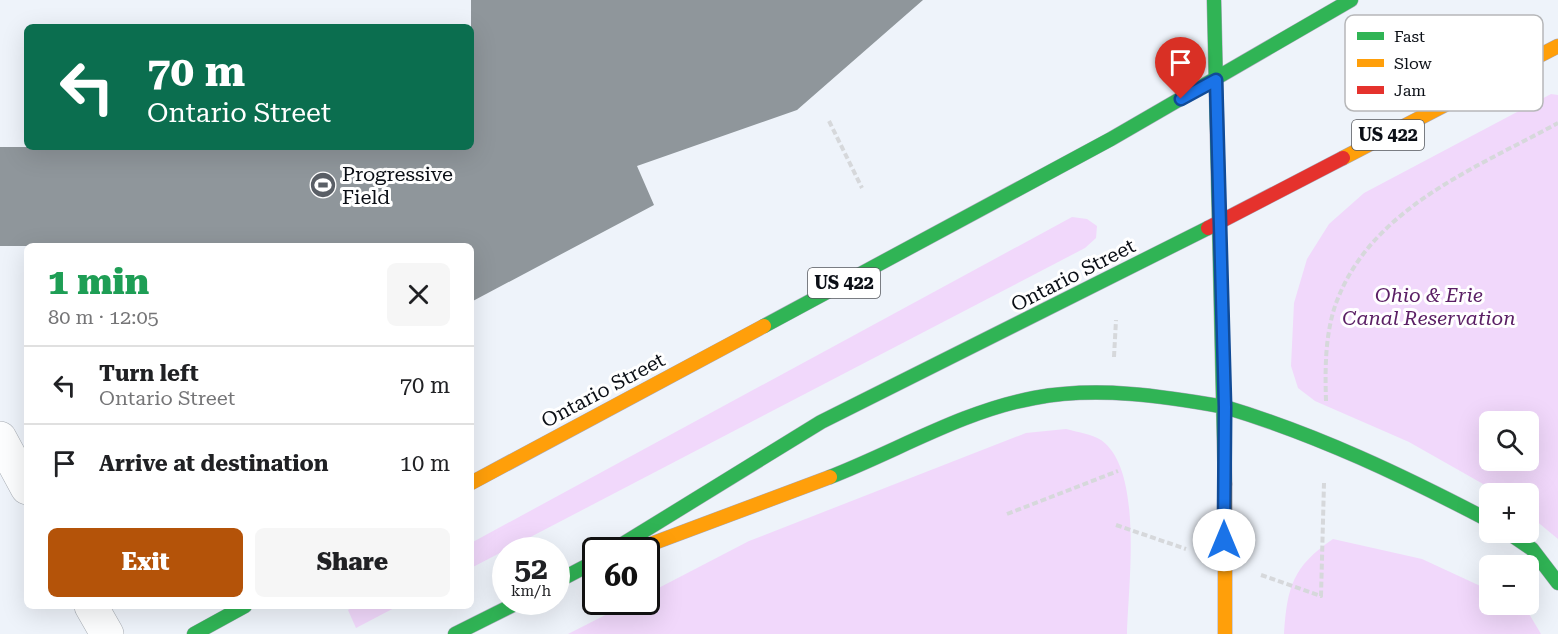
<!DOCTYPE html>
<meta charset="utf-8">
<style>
:root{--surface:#fff;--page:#f6f6f6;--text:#202124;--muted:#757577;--line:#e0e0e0;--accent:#b45309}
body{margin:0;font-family:"Roboto Serif",serif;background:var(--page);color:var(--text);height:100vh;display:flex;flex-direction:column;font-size:22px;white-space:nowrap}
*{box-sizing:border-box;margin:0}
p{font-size:20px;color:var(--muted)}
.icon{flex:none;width:33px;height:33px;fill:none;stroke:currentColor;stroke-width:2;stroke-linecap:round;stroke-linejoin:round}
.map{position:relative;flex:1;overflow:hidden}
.details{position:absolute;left:24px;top:243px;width:450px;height:366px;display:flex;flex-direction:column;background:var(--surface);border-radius:9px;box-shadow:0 6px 24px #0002}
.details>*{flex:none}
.top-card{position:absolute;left:24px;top:24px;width:450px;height:126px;border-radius:9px;box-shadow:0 6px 24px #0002;background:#0b6e4f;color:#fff;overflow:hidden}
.fabs{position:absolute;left:1479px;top:411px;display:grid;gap:12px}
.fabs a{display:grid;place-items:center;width:60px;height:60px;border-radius:9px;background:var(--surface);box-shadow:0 6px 24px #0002;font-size:30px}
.speed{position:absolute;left:492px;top:537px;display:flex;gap:12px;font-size:30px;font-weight:700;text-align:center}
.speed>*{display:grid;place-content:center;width:78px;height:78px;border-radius:50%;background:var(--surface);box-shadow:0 6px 24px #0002;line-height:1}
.speed small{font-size:15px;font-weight:400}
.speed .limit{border:3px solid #111;border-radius:9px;background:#fff;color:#111}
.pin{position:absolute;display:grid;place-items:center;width:51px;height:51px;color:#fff;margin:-62px -26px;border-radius:50% 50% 50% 0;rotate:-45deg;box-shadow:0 0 6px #0007}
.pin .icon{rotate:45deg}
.me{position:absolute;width:66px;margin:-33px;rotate:0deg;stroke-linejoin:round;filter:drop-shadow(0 0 4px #0008)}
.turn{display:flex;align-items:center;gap:21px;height:126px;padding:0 24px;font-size:27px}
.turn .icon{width:78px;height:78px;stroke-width:2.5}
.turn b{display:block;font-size:42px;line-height:51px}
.round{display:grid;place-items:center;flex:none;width:63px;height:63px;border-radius:9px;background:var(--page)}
.head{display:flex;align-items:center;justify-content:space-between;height:102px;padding:0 24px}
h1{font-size:36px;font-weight:800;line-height:45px;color:#1e9e55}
.button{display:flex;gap:12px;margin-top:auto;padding:12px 24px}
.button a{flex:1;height:69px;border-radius:9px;background:var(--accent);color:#fff;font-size:24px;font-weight:800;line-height:69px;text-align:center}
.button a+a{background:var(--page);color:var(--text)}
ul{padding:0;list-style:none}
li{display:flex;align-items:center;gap:18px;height:78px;padding:0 24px;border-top:2px solid var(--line)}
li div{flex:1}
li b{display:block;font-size:22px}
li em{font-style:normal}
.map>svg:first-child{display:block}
.green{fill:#f1d8fb;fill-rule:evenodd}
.building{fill:#8f969b}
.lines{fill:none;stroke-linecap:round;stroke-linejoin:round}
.street-casing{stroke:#a8adb4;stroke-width:34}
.fast-casing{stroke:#a9a9ba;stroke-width:15}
.slow-casing{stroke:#a9a9ba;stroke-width:15}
.jam-casing{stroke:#a9a9ba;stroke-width:15}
.path{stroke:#d6d8db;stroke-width:4;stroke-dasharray:6 3;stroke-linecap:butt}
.street{stroke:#fcfdfe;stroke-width:33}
.fast{stroke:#30b455;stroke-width:14}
.slow{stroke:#ff9f0a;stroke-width:14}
.jam{stroke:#e5322d;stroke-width:14}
.route-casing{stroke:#114b97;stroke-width:15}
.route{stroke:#1a73e8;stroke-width:10}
.labels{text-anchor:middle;stroke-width:6;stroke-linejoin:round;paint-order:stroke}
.shield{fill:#fff;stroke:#54575c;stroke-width:1.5}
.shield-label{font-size:18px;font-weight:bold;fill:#0b0f16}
.poi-label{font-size:20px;fill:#0b0f16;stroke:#fff;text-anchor:start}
.street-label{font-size:20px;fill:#0b0f16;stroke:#fff}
.park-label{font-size:20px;font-style:italic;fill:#5b2065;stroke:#fff}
.key{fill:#fff;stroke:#b6b7b9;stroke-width:1.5}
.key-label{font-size:16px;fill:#0b0f16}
</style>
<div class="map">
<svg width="1558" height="634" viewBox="0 0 1558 634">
<rect width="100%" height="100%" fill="#eef3fa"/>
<path class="green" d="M 1551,94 L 1558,95 L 1558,539 L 1529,515 L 1528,494 L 1499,493 L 1409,442 L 1315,401 L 1298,388 L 1291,366 L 1294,303 L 1307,259 L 1329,224 L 1364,193 ZM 1490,422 L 1528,422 L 1528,460 L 1490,460 Z
M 1072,217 L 1087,219 L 1097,226 L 1096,238 L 1085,248 L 471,568 L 471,543 Z
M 1066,429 C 1077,432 1092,434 1101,440 C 1144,470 1128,586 1127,634 L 568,634 L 631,602 L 646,602 L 647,594 L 749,541 L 1026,433 Z
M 1333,539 L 1422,559 L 1489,590 L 1490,604 L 1525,607 L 1541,634 L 1284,634 C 1287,587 1293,566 1333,539 Z
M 355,606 L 398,606 L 356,628 L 348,610 Z"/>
<path class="building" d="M 471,0 L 923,0 L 797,110 L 637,166 L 654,205 L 471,302 L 471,246 L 0,246 L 0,147 L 471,147 Z"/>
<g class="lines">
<g class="street-casing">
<path id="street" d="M 0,438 L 27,488
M 91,606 L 107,634"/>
</g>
<g class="fast-casing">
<path id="fast" d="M 1214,0 L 1225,484
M 764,326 L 1111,139 L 1351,0
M 1225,407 C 1318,435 1404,476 1490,521
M 830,477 C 897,451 963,411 1034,398 C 1097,386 1163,396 1225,407
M 1507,532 L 1532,549 L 1558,583
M 613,550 L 821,422 L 1208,228
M 556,582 L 596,561
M 194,634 L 245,606
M 455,634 L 519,602"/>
</g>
<g class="slow-casing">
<path id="slow" d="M 1343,158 L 1558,46
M 471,483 L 764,326
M 1225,484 L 1225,634
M 651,544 L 830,477"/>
</g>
<g class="jam-casing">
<path id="jam" d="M 1208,228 L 1343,158"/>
</g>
<path class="path" d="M 829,121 L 862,188
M 1114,357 L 1116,320
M 1326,401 C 1325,369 1325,337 1335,306 C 1369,209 1474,169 1558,123
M 1007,514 L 1118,471
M 1116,525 L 1186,549
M 1261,575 L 1321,596 L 1324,483"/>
<use href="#street" class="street"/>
<use href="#fast" class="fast"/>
<use href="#slow" class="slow"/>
<use href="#jam" class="jam"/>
</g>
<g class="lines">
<g class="route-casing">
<path id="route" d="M 1181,99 L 1216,80 L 1225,407 L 1224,540"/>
</g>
<use href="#route" class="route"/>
</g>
<defs>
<g id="stadium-disc" transform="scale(1.35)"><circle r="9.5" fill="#5a5f66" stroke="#fff"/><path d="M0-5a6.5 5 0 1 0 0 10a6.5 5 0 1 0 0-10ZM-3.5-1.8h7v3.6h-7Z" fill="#fff"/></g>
</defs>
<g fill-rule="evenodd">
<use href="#stadium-disc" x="323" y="185"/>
</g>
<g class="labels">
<g class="shield">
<rect x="1352" y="120" width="72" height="30" rx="4.5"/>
<rect x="808" y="268" width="72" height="30" rx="4.5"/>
</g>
<g class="shield-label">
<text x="1388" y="141">US 422</text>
<text x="844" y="289">US 422</text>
</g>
<g class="poi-label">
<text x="342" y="181">Progressive<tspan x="342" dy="23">Field</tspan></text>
</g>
<g class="street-label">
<text transform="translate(1073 275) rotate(-27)" y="7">Ontario Street</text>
<text transform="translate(603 390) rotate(-28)" y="7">Ontario Street</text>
</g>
<g class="park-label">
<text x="1429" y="302">Ohio &amp; Erie<tspan x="1429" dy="23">Canal Reservation</tspan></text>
</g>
</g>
<rect x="1345" y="15" width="198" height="96" rx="9" class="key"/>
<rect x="1357" y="32" width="27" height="8" fill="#30b455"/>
<rect x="1357" y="59" width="27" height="8" fill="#ff9f0a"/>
<rect x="1357" y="86" width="27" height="8" fill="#e5322d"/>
<g class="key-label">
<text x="1394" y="42">Fast</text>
<text x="1394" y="69">Slow</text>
<text x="1394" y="96">Jam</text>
</g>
</svg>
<div class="fabs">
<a><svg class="icon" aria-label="search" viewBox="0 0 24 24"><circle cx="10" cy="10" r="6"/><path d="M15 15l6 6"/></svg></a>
<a>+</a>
<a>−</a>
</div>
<div class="speed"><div>52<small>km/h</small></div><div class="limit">60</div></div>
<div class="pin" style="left:1181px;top:99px;background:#d93025"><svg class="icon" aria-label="arrive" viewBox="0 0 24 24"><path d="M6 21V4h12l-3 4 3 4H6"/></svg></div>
<svg class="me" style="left:1224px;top:540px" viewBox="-20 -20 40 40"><circle r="19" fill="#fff"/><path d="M0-13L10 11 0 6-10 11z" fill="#1a73e8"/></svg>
<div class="top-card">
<div class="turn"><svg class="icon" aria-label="left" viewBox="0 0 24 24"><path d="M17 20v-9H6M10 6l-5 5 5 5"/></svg><div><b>70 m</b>Ontario Street</div></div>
</div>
<section class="details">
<div class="head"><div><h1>1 min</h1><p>80 m · 12:05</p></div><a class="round"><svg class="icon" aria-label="close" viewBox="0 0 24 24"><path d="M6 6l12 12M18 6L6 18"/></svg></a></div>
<ul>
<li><svg class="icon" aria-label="left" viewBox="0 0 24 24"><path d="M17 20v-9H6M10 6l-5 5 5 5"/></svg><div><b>Turn left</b><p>Ontario Street</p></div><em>70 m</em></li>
<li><svg class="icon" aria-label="arrive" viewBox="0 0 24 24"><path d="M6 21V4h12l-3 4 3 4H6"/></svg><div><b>Arrive at destination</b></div><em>10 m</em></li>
</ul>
<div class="button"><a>Exit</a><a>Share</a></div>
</section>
</div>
